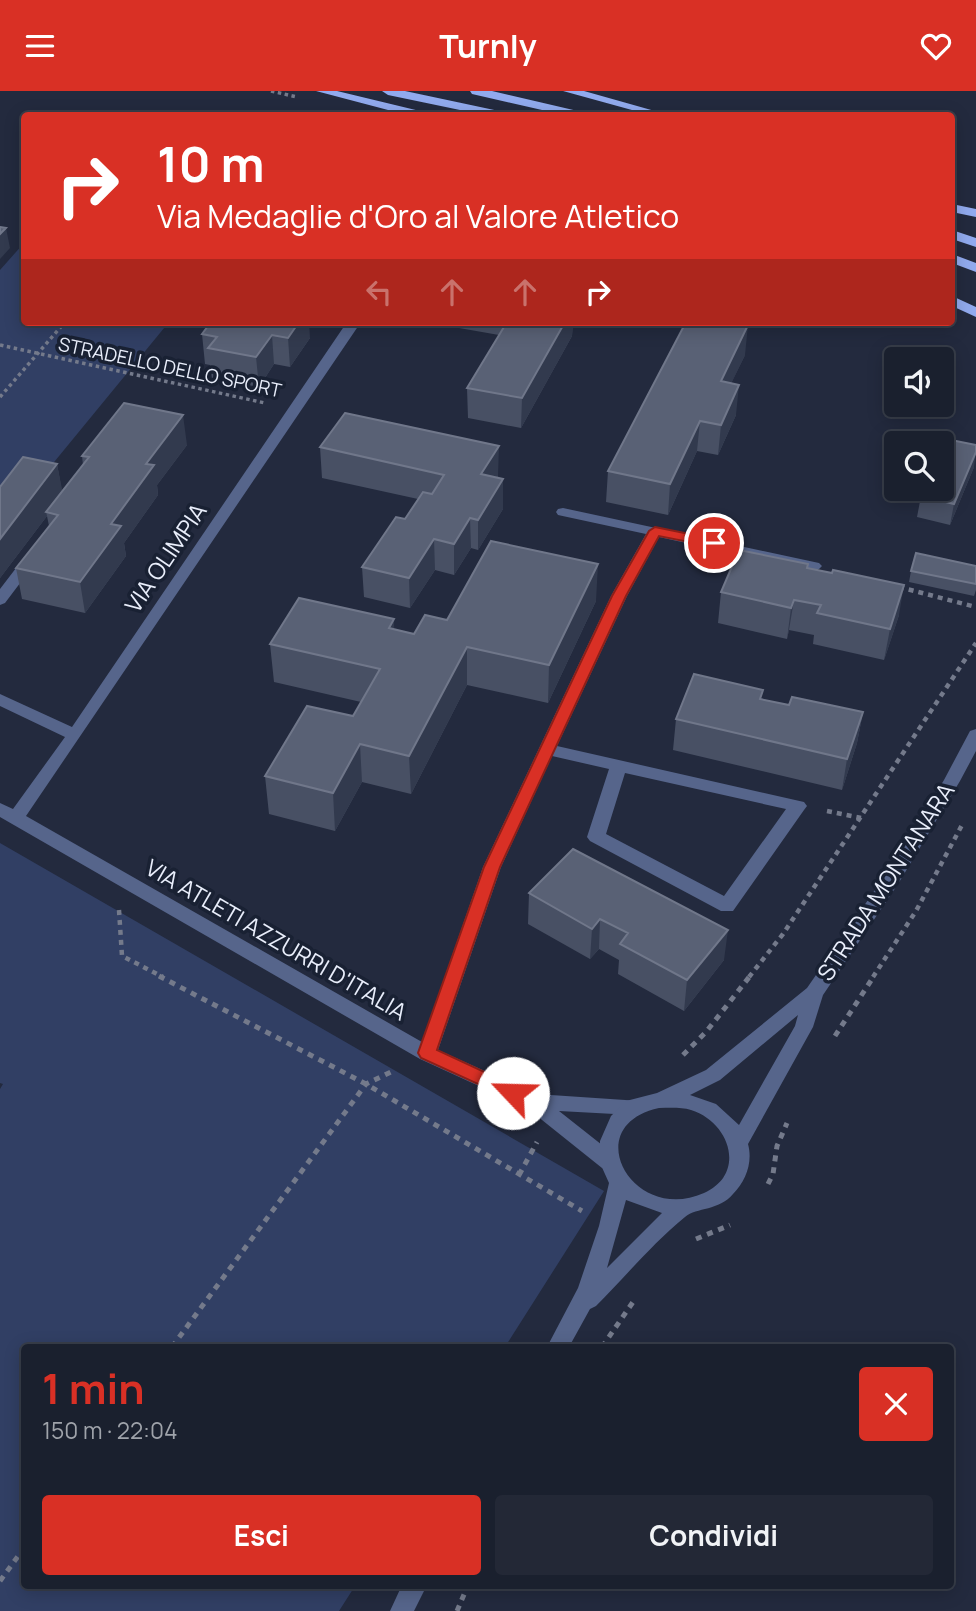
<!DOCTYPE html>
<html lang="it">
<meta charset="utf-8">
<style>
:root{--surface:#1a202e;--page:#232836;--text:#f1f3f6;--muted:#9fa3aa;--line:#383e4a;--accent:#d93025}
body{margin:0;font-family:Manrope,sans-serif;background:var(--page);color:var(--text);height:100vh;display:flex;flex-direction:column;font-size:26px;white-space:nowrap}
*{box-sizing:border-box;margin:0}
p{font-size:23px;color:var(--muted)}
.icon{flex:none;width:38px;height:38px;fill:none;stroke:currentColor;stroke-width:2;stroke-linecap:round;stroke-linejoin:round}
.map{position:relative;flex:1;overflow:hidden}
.drawer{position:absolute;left:21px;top:1253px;width:933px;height:245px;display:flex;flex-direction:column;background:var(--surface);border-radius:7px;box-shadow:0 4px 18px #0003,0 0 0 2px var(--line)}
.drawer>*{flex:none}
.banner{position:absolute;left:21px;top:21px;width:934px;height:214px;border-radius:7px;box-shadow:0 4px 18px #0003,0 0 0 2px var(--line);background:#d93025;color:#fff;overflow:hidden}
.fabs{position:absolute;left:884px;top:256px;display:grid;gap:14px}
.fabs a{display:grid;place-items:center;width:70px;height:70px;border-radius:7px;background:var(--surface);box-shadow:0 4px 18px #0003,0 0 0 2px var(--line);font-size:35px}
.pin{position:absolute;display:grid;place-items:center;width:60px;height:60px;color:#fff;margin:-30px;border:4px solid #fff;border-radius:50%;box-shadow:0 2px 7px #0007}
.me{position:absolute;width:77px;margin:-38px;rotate:294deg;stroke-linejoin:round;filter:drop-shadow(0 0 5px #0008)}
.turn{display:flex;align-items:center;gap:24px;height:147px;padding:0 21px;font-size:32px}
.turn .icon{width:91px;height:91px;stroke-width:2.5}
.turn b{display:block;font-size:49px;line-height:60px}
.lanes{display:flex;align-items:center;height:66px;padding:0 21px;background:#0003;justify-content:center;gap:35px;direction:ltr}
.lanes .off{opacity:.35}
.round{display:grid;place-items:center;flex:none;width:74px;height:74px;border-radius:7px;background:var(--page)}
.overview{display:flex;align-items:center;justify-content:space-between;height:119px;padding:0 21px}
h1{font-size:42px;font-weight:700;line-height:52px;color:var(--accent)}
.primary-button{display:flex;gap:14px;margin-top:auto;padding:14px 21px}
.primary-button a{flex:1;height:80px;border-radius:7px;background:var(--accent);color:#fff;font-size:28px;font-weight:700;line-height:80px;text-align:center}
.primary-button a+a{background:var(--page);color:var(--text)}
header{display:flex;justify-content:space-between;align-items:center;height:91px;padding:0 21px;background:var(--accent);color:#fff;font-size:32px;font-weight:700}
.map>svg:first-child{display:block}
.green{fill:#313f64}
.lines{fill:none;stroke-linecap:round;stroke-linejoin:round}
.path-far2{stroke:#747a8b;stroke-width:3.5;stroke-dasharray:3.5 3.5;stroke-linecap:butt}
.path-far1{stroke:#747a8b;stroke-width:4.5;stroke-dasharray:5 5;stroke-linecap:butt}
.path{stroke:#747a8b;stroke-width:5;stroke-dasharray:6 6;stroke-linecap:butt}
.minor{fill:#56658b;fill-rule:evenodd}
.tertiary{fill:#56658b;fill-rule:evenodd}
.trunk{fill:#91aaee;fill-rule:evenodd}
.wall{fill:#485064}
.shaded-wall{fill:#323a4e}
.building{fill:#596175;stroke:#70778a;stroke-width:2}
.route{fill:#d93025;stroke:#8d1f18;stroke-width:2}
.labels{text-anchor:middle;stroke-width:7;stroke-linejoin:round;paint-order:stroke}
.far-street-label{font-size:19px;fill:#e9eefb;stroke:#192133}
.street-label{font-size:23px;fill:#e9eefb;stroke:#192133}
</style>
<header><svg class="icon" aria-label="menu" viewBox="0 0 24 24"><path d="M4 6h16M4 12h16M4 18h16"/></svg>Turnly<svg class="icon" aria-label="heart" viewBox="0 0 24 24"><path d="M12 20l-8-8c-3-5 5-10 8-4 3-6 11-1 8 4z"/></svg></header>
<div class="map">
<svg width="976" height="1520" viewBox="0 0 976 1520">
<rect width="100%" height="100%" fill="#232a3e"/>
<path class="green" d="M 24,152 L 24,231 L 169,231 L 0,437 L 0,179 Z
M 0,752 L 604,1100 L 505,1256 L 24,1256 L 24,1494 L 355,1495 L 339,1520 L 0,1520 L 0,998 L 3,993 L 0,992 Z"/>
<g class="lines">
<path class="path-far2" d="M 271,0 L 297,6
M 0,254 L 265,312
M 0,306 L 65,231"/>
<path class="path-far1" d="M 899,496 L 976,516
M 827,720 L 861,727
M 119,819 L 122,865 L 163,886
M 749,886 L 783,843 L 976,552
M 873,886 L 916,820 L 962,734"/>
<path class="path" d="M 159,885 L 366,993 L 582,1120
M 835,945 L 874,885
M 683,964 L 706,941 L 750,885
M 519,1084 L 537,1051
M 768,1093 L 773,1083 L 777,1055 L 787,1032
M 696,1148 L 730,1134
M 172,1256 L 366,993 L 395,979
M 602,1256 L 633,1211
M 0,1490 L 24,1457
M 457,1520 L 468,1494"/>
<path class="minor" d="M 347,231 L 361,231 L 26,725 L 422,951 L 483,776 L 611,505 L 646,443 L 558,424 L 556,421 L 558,418 L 563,417 L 819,472 L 822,475 L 819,478 L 814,480 L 659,446 L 627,505 L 557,655 L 804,711 L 807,715 L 804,719 L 733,820 L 721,820 L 590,750 L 587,746 L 609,678 L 552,665 L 501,776 L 438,959 L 536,1003 L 640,1010 L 643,1016 L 640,1022 L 633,1024 L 559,1020 L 616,1065 L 619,1071 L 616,1077 L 609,1079 L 602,1077 L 527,1017 L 420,968 L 0,726 L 0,712 L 13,718 L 65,646 L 0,615 L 0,603 L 72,636 ZM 625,682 L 786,718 L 724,805 L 606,743 Z
M 31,462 L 39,467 L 5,512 L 0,514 L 0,498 L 26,464 Z"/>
<path class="tertiary" d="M 976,638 L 976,660 L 960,690 L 898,793 L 823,904 L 813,936 L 748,1053 C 753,1071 746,1090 733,1103 C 719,1120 697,1116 685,1126 C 653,1152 625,1186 596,1215 L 590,1218 L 569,1256 L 547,1256 L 578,1197 L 599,1135 L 609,1092 L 600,1072 L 600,1050 L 611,1025 L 626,1010 L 657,1002 L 706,979 L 807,897 L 886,783 L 944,689 L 970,640 ZM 798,924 L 795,935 L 739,1034 L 716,1013 L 690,1004 L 720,989 ZM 659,1017 C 669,1017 681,1016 691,1019 C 730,1031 747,1083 704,1102 C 633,1134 577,1035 659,1017 ZM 626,1109 L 662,1122 L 607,1177 Z
M 402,1494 L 427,1494 L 414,1520 L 390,1520 Z"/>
<path class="trunk" d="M 316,0 L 337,0 L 424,21 L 426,24 L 407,24 Z
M 382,0 L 405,0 L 499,20 L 505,24 L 484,24 L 388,4 Z
M 470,0 L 492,0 L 582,21 L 584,24 L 564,24 L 472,3 Z
M 563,0 L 584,0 L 669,24 L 650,24 Z
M 952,113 L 976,118 L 976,126 L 952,121 Z
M 952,139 L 976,147 L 976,156 L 952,148 Z
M 952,163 L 976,172 L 976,181 L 952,172 Z
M 952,205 L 976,216 L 976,226 L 952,215 Z"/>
</g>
<path class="wall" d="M 211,231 L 310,247 L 290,276 L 274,273 L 259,296 L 212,287 L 210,274 L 205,273 L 202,243 Z
M 442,231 L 573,231 L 572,245 L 521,337 L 468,327 L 467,297 L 499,244 L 442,234 Z
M 745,264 L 731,292 L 736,324 L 718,364 L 697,360 L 668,424 L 606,411 L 608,380 Z
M 187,354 L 157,394 L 158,404 L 124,452 L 126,465 L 85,522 L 22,508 L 16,477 L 49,435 L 47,425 L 0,487 L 0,396 L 57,373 L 62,401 L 83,374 L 82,365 Z
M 320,356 L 498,385 L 498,386 L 503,418 L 478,459 L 471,457 L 454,484 L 435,479 L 410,517 L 364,506 L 362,476 L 405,428 L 418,408 L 322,387 Z
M 974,376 L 950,434 L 917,426 L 921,405 Z
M 976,475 L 976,499 L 974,505 L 909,491 L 911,480 Z
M 807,477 L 899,524 L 884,569 L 813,553 L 814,544 L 789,539 L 787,548 L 718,532 L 721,501 Z
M 596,510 L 548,612 L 467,594 L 411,703 L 362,691 L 335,740 L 269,723 L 265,685 L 353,625 L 361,611 L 274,591 L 270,553 L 394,538 L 414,543 L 447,529 Z
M 762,608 L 789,614 L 863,621 L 857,652 L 842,699 L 673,659 L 676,628 Z
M 529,802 L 724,869 L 684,920 L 618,883 L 619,869 L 599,858 L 590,868 L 528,833 Z"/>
<path class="shaded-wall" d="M 6,137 L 10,157 L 0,168 L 0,143 Z
M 293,231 L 309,231 L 310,247 L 290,276 L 288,247 Z
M 565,231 L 573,231 L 572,245 L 521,337 L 522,307 Z
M 748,234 L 745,264 L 718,320 L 721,290 Z
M 272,244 L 274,273 L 259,296 L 256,266 Z
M 739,294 L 736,324 L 718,364 L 721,334 Z
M 183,324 L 187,354 L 157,394 L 158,404 L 124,452 L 126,465 L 85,522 L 80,491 L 111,433 L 146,373 Z
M 700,330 L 697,360 L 668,424 L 670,393 Z
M 499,355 L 498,385 L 481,413 L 481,383 Z
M 976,361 L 974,376 L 950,434 L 954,413 Z
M 57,373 L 63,403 L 46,421 L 47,425 L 0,487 L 0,448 Z
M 503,388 L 503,418 L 478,459 L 478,429 Z
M 470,427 L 471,457 L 454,484 L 454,453 Z
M 434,448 L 435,479 L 410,517 L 409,487 Z
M 598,473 L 596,510 L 548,612 L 549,574 Z
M 904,494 L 899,524 L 884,569 L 890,538 Z
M 794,509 L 789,539 L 787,548 L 791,517 Z
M 394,528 L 395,566 L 389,537 Z
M 467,556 L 467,594 L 411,703 L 409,665 Z
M 863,621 L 857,652 L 842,699 L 847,668 Z
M 360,653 L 362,691 L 335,740 L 333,702 Z
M 600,828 L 599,858 L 590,868 L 592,838 Z
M 728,839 L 724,869 L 684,920 L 687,889 Z"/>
<path class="building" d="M 0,136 L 6,137 L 0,143 Z
M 211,231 L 299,231 L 288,247 L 272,244 L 256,266 L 208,257 L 217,246 L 202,243 Z
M 507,231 L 565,231 L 522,307 L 467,297 Z
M 686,231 L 731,231 L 748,234 L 721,290 L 739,294 L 721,334 L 700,330 L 670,393 L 608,380 Z
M 124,312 L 183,324 L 146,373 L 154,374 L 111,433 L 121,435 L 80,491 L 16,477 L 58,424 L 46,421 L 89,366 L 82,365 Z
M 345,322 L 499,355 L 481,383 L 503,388 L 478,429 L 470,427 L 454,453 L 434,448 L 409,487 L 362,476 L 396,426 L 405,428 L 423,401 L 432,403 L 444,384 L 320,356 Z
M 946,348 L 976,354 L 976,361 L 954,413 L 921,405 L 924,397 L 942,397 L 942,357 Z
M 23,366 L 57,373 L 0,448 L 0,396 Z
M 491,450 L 598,473 L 549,574 L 467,556 L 409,665 L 360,653 L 333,702 L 265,685 L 307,615 L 353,625 L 380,578 L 270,553 L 299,507 L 394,528 L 389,537 L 414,543 L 425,524 L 447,529 Z
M 739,459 L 808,473 L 807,477 L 832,482 L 833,479 L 904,494 L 890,538 L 817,522 L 821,514 L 794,509 L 791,517 L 721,501 Z
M 916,462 L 976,475 L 976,493 L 911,480 Z
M 694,583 L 763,599 L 760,608 L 789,614 L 792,606 L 863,621 L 847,668 L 676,628 Z
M 573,758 L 728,839 L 687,889 L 620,853 L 628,842 L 600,828 L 592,838 L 529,802 Z"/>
<path class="route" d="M 655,436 L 714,448 L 721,452 L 714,456 L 659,445 L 626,505 L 500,776 L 437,959 L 519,997 L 521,1002 L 519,1007 L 513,1009 L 421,967 L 418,962 L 484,776 L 612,505 L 649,440 Z"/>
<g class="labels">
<g class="far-street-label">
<text transform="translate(170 276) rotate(12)" y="7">STRADELLO DELLO SPORT</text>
</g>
<g class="street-label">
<text transform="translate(166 467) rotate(-56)" y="8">VIA OLIMPIA</text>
<text transform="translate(886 791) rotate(-57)" y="8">STRADA MONTANARA</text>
<text transform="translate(276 849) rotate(30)" y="8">VIA ATLETI AZZURRI D'ITALIA</text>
</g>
</g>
</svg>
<div class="fabs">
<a><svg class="icon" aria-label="sound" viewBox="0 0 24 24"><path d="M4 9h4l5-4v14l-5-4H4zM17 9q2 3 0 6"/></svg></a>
<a><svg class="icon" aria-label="search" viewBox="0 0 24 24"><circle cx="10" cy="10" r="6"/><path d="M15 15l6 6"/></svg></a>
</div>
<div class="pin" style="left:714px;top:452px;background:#d93025"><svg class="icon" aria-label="arrive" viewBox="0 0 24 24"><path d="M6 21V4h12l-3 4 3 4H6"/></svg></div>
<svg class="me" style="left:513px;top:1002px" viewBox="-20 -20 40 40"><circle r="19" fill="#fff"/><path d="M0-13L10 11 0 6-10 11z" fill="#d93025"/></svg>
<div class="banner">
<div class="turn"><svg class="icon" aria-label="right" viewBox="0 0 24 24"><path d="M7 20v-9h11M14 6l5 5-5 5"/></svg><div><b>10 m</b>Via Medaglie d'Oro al Valore Atletico</div></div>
<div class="lanes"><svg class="icon off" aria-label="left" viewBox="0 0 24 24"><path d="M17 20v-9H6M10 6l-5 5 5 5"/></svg><svg class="icon off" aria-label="ahead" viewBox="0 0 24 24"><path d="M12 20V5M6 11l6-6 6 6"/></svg><svg class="icon off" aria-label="ahead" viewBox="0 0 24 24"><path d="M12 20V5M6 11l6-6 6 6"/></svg><svg class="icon" aria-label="right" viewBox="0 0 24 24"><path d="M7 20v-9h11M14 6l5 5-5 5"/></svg></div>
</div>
<section class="drawer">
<div class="overview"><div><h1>1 min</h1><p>150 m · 22:04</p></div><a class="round" style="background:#d93025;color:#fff"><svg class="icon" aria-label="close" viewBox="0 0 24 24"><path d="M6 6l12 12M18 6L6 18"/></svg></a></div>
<div class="primary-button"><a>Esci</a><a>Condividi</a></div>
</section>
</div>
